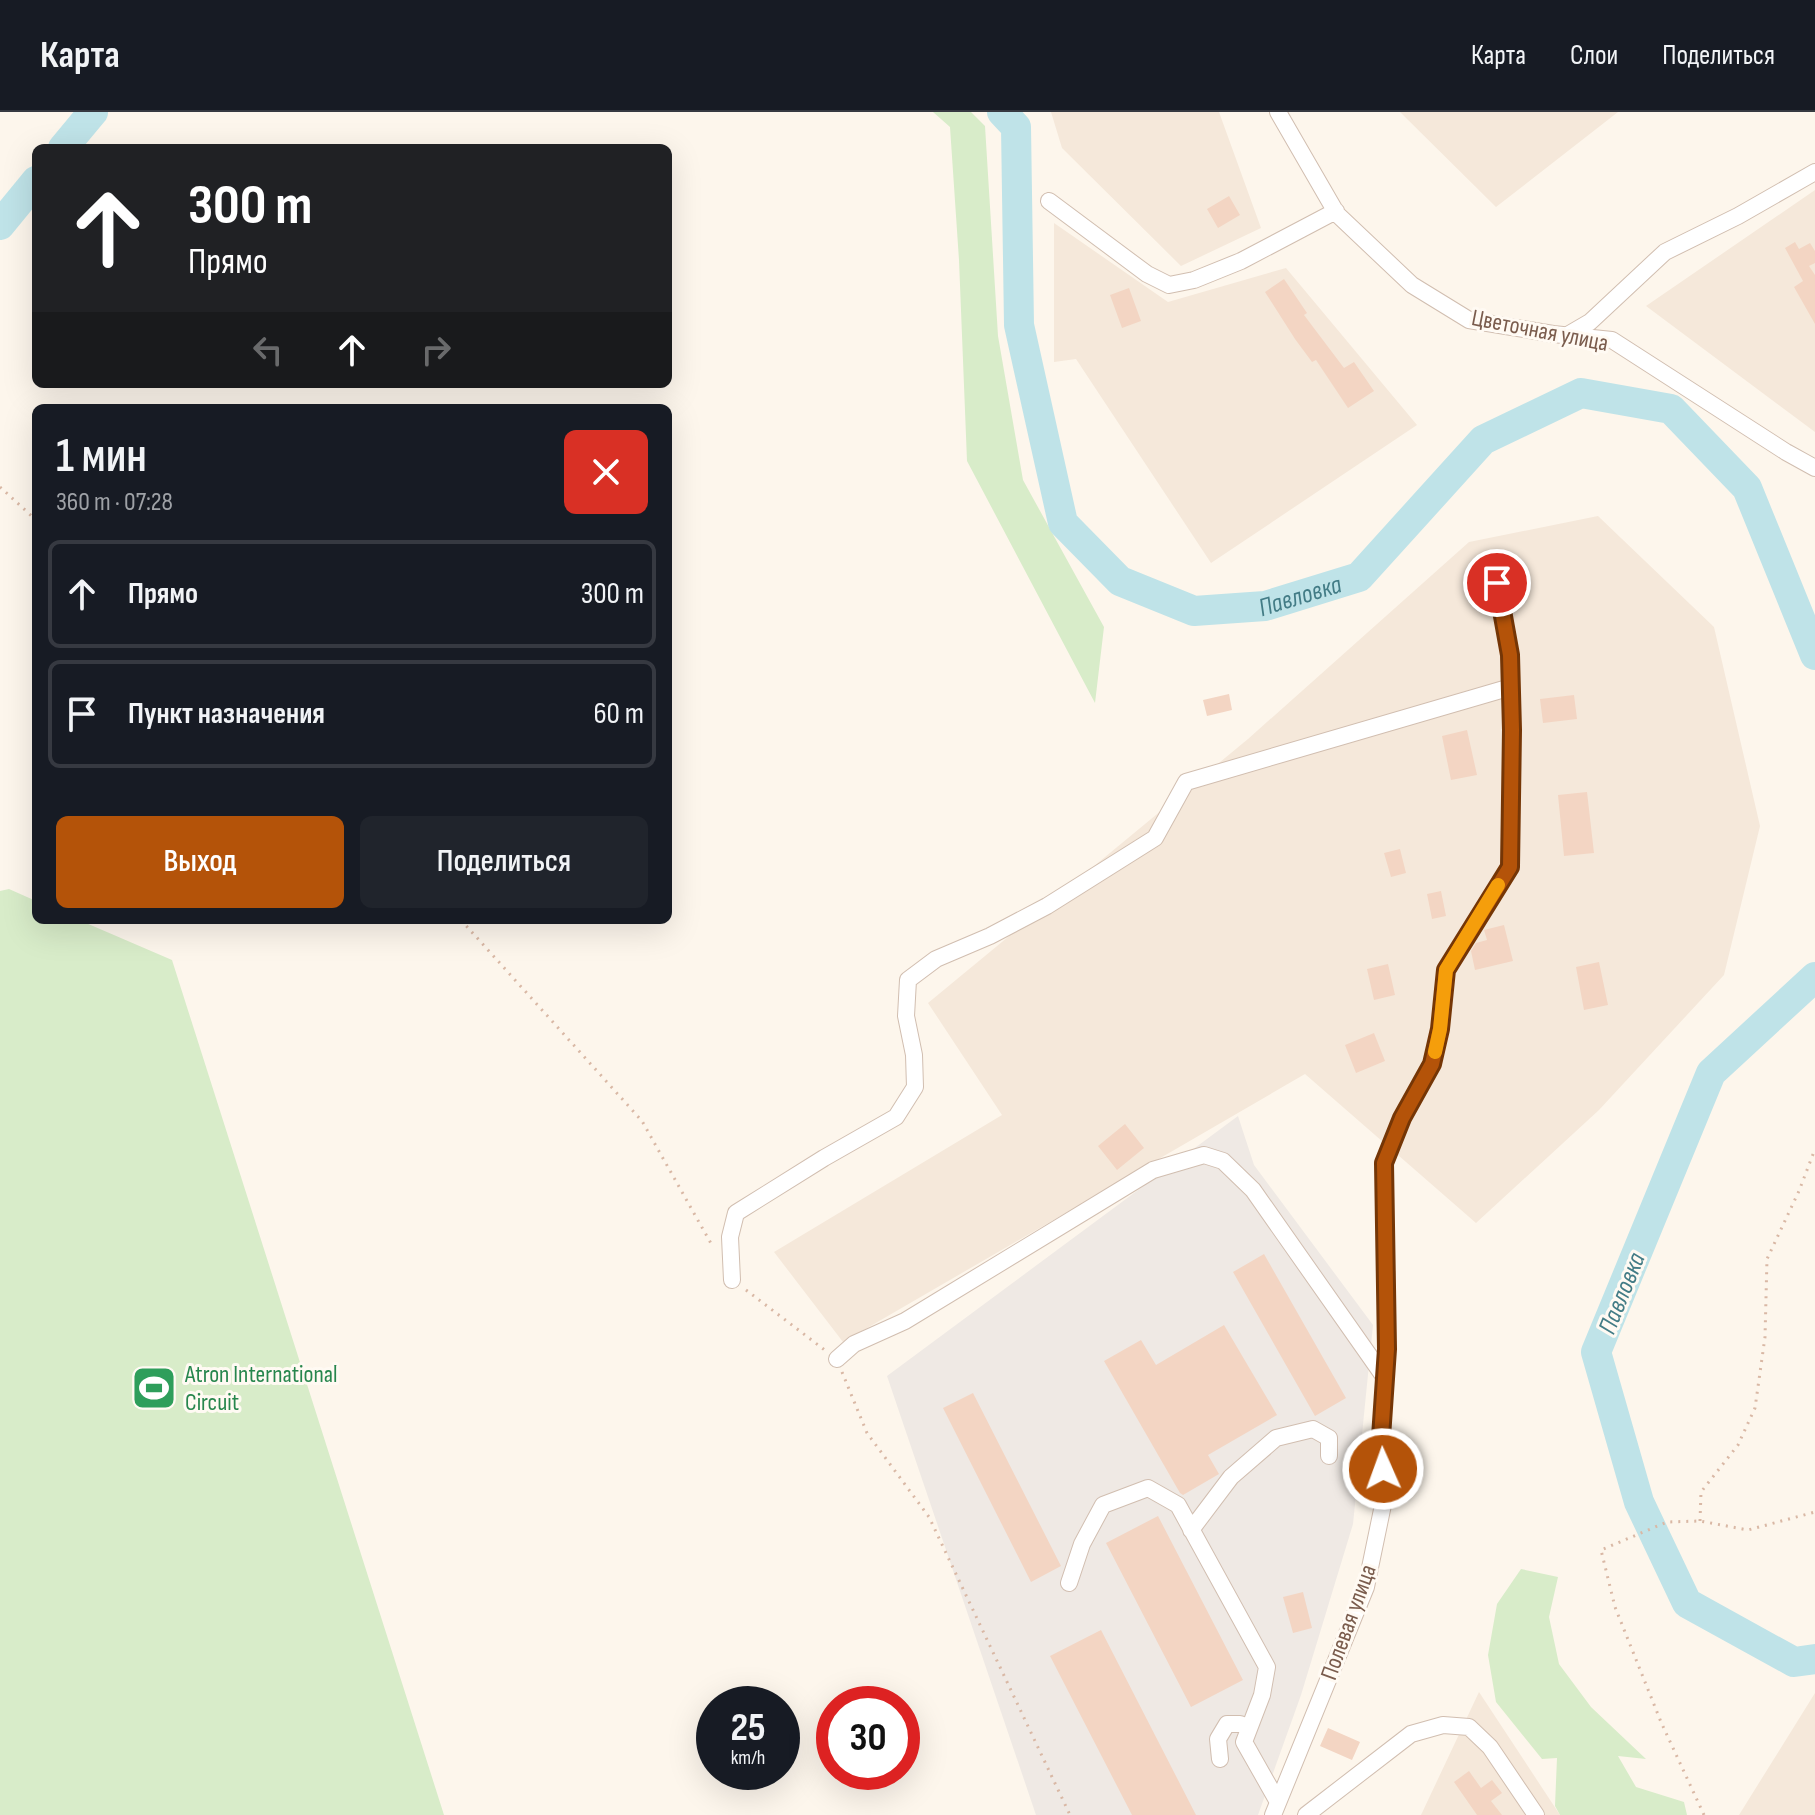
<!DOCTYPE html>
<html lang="ru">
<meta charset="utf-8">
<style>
:root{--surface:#171b24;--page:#20242c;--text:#f1f3f6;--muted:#9ea1a6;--line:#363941;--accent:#b45309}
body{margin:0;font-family:"Sofia Sans Condensed",sans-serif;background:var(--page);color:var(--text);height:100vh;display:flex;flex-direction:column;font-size:30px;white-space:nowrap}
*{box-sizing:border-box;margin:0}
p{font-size:26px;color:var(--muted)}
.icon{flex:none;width:44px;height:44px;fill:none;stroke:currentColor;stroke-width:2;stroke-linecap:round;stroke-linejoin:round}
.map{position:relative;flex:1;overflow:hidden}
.sheet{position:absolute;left:32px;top:292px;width:640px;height:520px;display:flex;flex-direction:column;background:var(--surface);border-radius:12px;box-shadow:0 8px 32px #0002}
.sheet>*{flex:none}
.hud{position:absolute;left:32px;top:32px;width:640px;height:244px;border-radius:12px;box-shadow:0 8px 32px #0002;background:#202124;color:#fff;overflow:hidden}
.speed{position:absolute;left:696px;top:1574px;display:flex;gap:16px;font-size:40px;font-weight:700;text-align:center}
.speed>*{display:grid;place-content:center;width:104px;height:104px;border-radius:50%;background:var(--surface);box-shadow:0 8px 32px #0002;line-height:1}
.speed small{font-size:20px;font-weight:400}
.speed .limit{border:12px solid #d22;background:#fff;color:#111}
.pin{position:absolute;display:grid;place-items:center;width:68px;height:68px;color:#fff;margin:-34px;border:4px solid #fff;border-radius:50%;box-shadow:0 2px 8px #0007}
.me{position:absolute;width:88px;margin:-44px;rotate:358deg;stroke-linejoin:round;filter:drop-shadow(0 0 6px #0008)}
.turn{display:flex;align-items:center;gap:28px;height:168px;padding:0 24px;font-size:36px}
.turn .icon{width:104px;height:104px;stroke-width:2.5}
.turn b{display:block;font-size:56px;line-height:68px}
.lanes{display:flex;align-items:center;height:76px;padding:0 24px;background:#0003;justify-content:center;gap:40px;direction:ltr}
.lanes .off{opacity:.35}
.round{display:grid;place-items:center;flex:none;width:84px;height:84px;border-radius:12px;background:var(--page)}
.overview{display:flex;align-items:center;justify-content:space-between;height:136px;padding:0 24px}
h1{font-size:48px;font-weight:600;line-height:60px}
.action{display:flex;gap:16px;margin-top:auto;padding:16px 24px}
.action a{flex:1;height:92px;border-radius:12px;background:var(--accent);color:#fff;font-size:32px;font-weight:600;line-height:92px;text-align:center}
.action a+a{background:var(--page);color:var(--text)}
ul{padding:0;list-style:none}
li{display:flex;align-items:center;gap:24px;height:108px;margin:0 16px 12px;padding:0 8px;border:4px solid var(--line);border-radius:12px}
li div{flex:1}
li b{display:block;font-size:30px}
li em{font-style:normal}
header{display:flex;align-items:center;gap:48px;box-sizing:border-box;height:112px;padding:0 40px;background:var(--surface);border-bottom:2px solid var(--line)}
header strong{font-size:38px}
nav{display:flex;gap:44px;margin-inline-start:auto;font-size:28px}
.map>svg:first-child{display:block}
.residential{fill:#f5e8da}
.industrial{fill:#efe9e4}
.green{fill:#d8ecc9}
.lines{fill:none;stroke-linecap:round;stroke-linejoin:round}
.river{stroke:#bfe3e8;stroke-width:30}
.building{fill:#f3d5c3}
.minor-casing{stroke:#d1beb0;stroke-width:18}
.path{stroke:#d9b8a5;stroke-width:3;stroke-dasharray:2 6;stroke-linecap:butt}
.minor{stroke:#fff;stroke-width:16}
.route-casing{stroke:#753606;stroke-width:20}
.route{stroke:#b45309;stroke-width:14}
.slow{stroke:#f59e0b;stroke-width:14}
.labels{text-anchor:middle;stroke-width:6;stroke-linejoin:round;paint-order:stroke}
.street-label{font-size:24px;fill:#7a5c4d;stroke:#fffaf3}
.leisure-label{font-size:24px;fill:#27864d;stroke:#fffaf3;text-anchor:start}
.water-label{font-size:26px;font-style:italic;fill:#437c86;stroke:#fffaf3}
</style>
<header>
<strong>Карта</strong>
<nav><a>Карта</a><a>Слои</a><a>Поделиться</a></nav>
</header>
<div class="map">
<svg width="1815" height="1703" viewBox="0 0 1815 1703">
<rect width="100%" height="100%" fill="#fdf6ec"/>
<path class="residential" d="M 1051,0 L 1219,0 L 1261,116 L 1181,154 L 1062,36 Z
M 1400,0 L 1618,0 L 1496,95 Z
M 1815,78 L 1815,320 L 1646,194 Z
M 1054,111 L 1168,190 L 1286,156 L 1417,313 L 1211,451 L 1076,247 L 1054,250 Z
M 1598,404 L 1714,515 L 1760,714 L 1724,863 L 1599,998 L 1476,1111 L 1305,962 L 843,1230 L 774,1140 L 1002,1003 L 928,891 L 1248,627 L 1469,430 Z
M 1479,1580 L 1560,1703 L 1421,1703 Z
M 1815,1581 L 1815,1703 L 1739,1703 Z"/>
<path class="industrial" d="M 1238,1004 L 1254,1053 L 1373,1213 L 1353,1412 L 1301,1583 L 1258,1703 L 1036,1703 L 887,1264 Z"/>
<path class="green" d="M 933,0 L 971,0 L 985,14 L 998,224 L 1023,368 L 1104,515 L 1095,591 L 967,349 L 959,148 L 950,15 Z
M 9,777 L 36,789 L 36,808 L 79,808 L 172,848 L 444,1703 L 0,1703 L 0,779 Z
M 1521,1457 L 1558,1465 L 1549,1505 L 1559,1552 L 1591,1595 L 1646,1647 L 1618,1644 L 1636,1675 L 1684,1690 L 1687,1703 L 1560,1703 L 1555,1694 L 1557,1646 L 1542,1647 L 1496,1590 L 1488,1543 L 1497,1492 Z"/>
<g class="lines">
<g class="river">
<path id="s1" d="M 1002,0 L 1016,15 L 1019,213 L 1063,411 L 1120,469 L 1194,499 L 1265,494 L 1359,465 L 1483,328 L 1581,281 L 1671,297 L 1747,376 L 1815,543"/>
<path d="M 63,36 L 93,0"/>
<path d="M 0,113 L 36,69"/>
<path d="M 1815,865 L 1711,961 L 1596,1240 L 1639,1390 L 1687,1491 L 1794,1550 L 1815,1547"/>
</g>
</g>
<path class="building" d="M 1229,84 L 1240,103 L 1218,116 L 1207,97 Z
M 1795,130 L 1799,137 L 1810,131 L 1815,139 L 1815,151 L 1809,154 L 1815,163 L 1815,212 L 1794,175 L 1803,169 L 1785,136 Z
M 1284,167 L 1307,201 L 1304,203 L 1344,256 L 1354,250 L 1374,279 L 1348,296 L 1316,248 L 1312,250 L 1295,227 L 1265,180 Z
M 1129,176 L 1141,209 L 1122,216 L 1110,183 Z
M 1229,582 L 1232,598 L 1207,604 L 1203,588 Z
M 1574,583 L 1577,607 L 1543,611 L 1540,587 Z
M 1467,618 L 1477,663 L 1451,668 L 1442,624 Z
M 1587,680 L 1594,741 L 1564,744 L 1558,683 Z
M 1400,737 L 1406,761 L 1391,765 L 1384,741 Z
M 1441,779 L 1446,804 L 1432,807 L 1427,782 Z
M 1504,813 L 1513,849 L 1475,858 L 1471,839 L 1476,831 L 1487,828 L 1484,818 Z
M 1599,850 L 1608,893 L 1584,898 L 1576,855 Z
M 1388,852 L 1395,883 L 1374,888 L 1367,857 Z
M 1374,921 L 1385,949 L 1356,961 L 1345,933 Z
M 1125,1012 L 1144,1036 L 1117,1058 L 1098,1034 Z
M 1264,1142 L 1346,1286 L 1315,1304 L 1233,1160 Z
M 1224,1213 L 1277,1303 L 1208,1343 L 1219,1362 L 1183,1383 L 1180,1381 L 1104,1249 L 1141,1228 L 1156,1253 Z
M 973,1281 L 1061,1454 L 1031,1470 L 943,1296 Z
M 1158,1404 L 1243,1568 L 1191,1595 L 1106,1431 Z
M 1303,1480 L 1312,1516 L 1293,1521 L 1283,1485 Z
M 1101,1518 L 1196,1703 L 1132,1703 L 1050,1544 Z
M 1328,1616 L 1360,1630 L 1352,1648 L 1320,1634 Z
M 1469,1659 L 1481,1676 L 1492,1668 L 1502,1681 L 1491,1689 L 1502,1703 L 1477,1703 L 1454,1670 Z"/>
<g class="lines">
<g class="minor-casing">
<path id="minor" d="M 1278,0 L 1337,102 L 1412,173 L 1469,208 L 1553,222 L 1612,228 L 1786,340 L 1815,356
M 1049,89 L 1147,162 L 1169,173 L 1194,168 L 1241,149 L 1336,99
M 1566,224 L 1590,210 L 1665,140 L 1738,104 L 1815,60
M 732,1168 L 730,1125 L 736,1101 L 824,1046 L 896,1005 L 915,975 L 914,943 L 906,904 L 908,868 L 936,847 L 990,824 L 1047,794 L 1155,726 L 1186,670 L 1511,575
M 837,1247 L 854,1232 L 905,1209 L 1153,1058 L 1204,1043 L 1223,1049 L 1253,1078 L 1385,1266
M 1191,1418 L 1231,1365 L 1276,1326 L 1313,1317 L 1329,1326 L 1329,1344
M 1069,1471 L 1082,1432 L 1103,1393 L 1148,1376 L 1178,1393 L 1267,1555 L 1262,1583 L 1244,1630 L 1278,1690
M 1220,1647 L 1218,1627 L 1227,1612 L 1240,1612 L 1249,1615
M 1273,1703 L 1366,1475 L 1384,1388 L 1381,1325 L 1387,1237 L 1384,1051 L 1402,1006 L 1432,952 L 1440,917 L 1446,858 L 1510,755 L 1512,618 L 1510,543 L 1497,471
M 1306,1703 L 1411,1622 L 1443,1613 L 1469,1615 L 1490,1635 L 1536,1703"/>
</g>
<path class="path" d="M 0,375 L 36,408
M 461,808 L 642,1009 L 713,1135
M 746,1178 L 826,1239
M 842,1260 L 867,1321 L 929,1405 L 1070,1703
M 1700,1409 L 1701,1380 L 1738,1333 L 1755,1296 L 1765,1225 L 1767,1147 L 1799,1079 L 1815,1037
M 1704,1703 L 1661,1610 L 1615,1495 L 1601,1438 L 1667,1410 L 1700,1409 L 1748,1418 L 1815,1400"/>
<use href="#minor" class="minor"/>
</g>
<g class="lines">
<g class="route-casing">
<path id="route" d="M 1383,1357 L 1381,1325 L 1387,1237 L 1384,1051 L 1402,1006 L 1432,952 L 1440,917 L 1446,858 L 1510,755 L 1512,618 L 1510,543 L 1497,471"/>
</g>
<use href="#route" class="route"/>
<path class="slow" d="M 1435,940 L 1440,917 L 1446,858 L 1498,773"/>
</g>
<defs>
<g id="stadium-square" transform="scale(2.3)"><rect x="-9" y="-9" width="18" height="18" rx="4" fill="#2e9e5b" stroke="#fffaf3"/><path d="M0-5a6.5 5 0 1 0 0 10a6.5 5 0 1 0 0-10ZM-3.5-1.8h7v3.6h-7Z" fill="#fff"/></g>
</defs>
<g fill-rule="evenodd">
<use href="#stadium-square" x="154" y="1276"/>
</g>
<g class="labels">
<g class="street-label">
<text transform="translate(1540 218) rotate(11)" y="8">Цветочная улица</text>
<text transform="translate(1348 1510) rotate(-70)" y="8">Полевая улица</text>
</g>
<g class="leisure-label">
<text x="185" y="1270">Atron International<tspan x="185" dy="28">Circuit</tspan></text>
</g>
<g class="water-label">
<text dy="9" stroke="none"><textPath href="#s1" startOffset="690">Павловка</textPath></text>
<text transform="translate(1621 1181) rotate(-68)" y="9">Павловка</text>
</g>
</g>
</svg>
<div class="speed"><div>25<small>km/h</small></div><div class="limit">30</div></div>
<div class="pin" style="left:1497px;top:471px;background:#d93025"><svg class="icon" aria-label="arrive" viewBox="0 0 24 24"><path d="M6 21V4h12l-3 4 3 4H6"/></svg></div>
<svg class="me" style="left:1383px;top:1357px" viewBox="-20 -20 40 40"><circle r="17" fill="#b45309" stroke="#fff" stroke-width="3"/><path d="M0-11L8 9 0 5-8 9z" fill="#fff"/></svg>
<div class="hud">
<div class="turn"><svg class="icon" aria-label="ahead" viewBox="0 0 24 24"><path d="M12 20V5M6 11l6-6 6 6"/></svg><div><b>300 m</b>Прямо</div></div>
<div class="lanes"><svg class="icon off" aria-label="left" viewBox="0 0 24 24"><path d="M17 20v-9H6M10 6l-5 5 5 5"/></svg><svg class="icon" aria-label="ahead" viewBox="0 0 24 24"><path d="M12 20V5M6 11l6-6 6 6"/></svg><svg class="icon off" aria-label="right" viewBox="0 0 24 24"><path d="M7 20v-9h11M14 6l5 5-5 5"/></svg></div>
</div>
<section class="sheet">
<div class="overview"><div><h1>1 мин</h1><p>360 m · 07:28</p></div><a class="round" style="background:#d93025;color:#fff"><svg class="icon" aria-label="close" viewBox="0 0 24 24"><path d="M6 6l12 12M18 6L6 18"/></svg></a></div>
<ul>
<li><svg class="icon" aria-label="ahead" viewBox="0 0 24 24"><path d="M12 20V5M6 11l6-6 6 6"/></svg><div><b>Прямо</b></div><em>300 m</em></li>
<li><svg class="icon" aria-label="arrive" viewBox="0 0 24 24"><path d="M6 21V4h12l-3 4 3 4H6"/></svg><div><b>Пункт назначения</b></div><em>60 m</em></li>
</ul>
<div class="action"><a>Выход</a><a>Поделиться</a></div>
</section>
</div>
